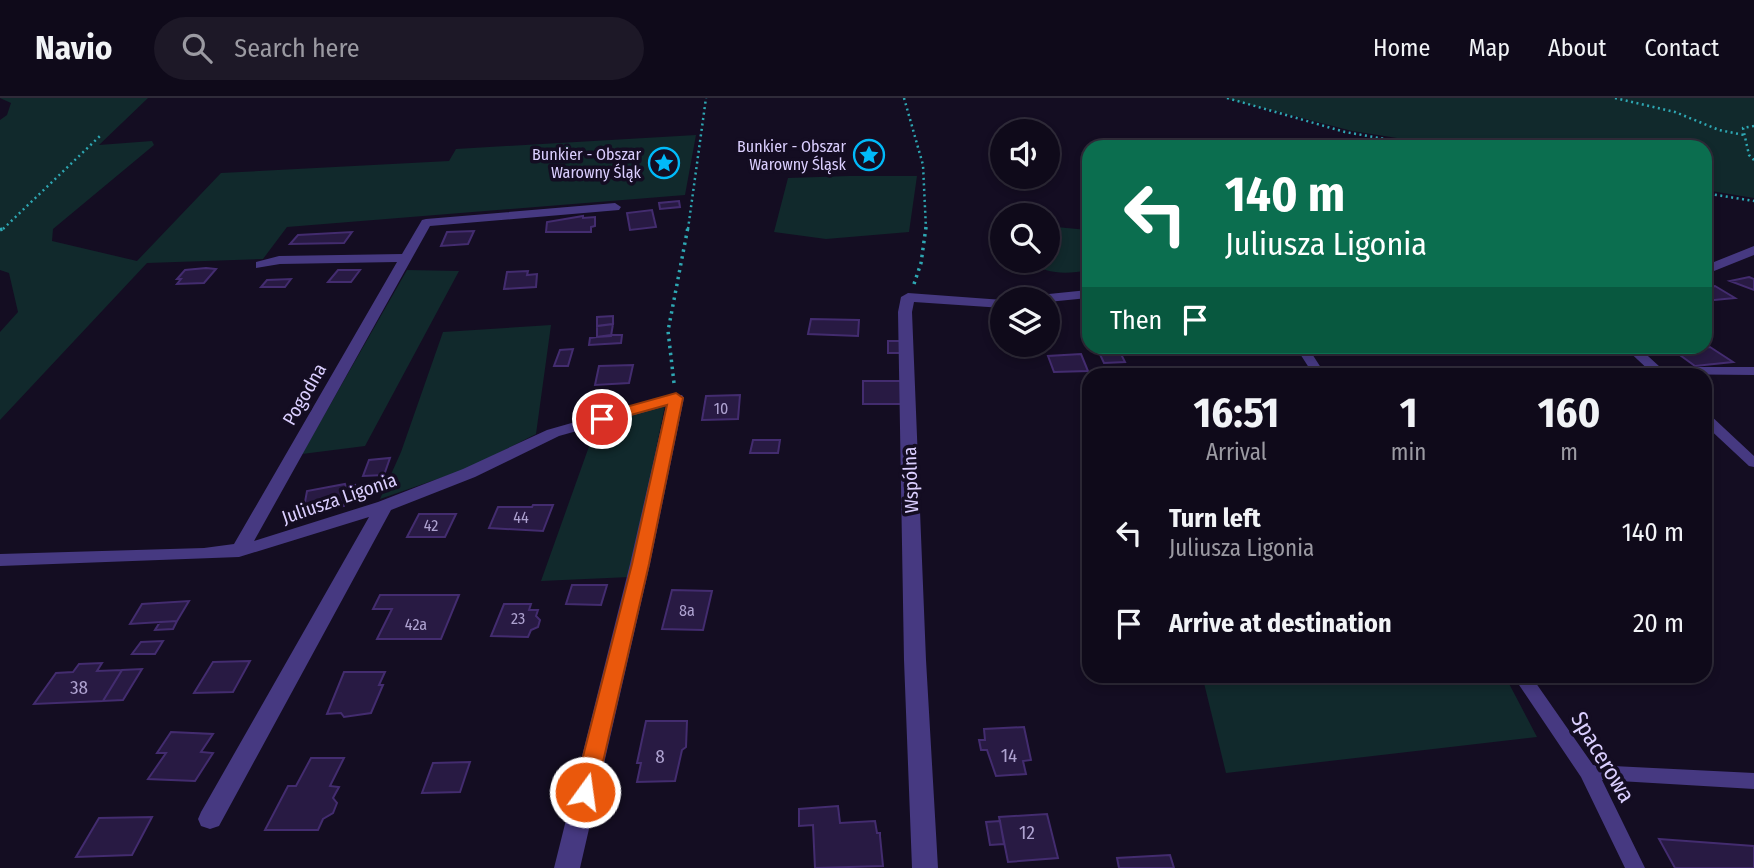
<!DOCTYPE html>
<meta charset="utf-8">
<style>
:root{--surface:#0f0a1a;--page:#1d1827;--text:#f1f3f6;--muted:#9b9aa2;--line:#2f2b39}
body{margin:0;font-family:"Fira Sans Condensed",sans-serif;background:var(--page);color:var(--text);height:100vh;display:flex;flex-direction:column;font-size:26px;white-space:nowrap}
*{box-sizing:border-box;margin:0}
p{font-size:23px;color:var(--muted)}
.icon{flex:none;width:38px;height:38px;fill:none;stroke:currentColor;stroke-width:2;stroke-linecap:round;stroke-linejoin:round}
.map{position:relative;flex:1;overflow:hidden}
.drawer{position:absolute;left:1082px;top:270px;width:630px;height:315px;display:flex;flex-direction:column;background:var(--surface);border-radius:21px;box-shadow:0 4px 10px #0003,0 0 0 2px var(--line)}
.drawer>*{flex:none}
.top-card{position:absolute;left:1082px;top:42px;width:630px;height:214px;border-radius:21px;box-shadow:0 4px 10px #0003,0 0 0 2px var(--line);background:#0b6e4f;color:#fff;overflow:hidden}
.tools{position:absolute;left:990px;top:21px;display:grid;gap:14px}
.tools a{display:grid;place-items:center;width:70px;height:70px;border-radius:50%;background:var(--surface);box-shadow:0 4px 10px #0003,0 0 0 2px var(--line);font-size:35px}
.pin{position:absolute;display:grid;place-items:center;width:60px;height:60px;color:#fff;margin:-30px;border:4px solid #fff;border-radius:50%;box-shadow:0 2px 7px #0007}
.me{position:absolute;width:77px;margin:-38px;rotate:14deg;stroke-linejoin:round;filter:drop-shadow(0 0 5px #0008)}
.turn{display:flex;align-items:center;gap:24px;height:147px;padding:0 28px;font-size:32px}
.turn .icon{width:91px;height:91px;stroke-width:2.5}
.turn b{display:block;font-size:49px;line-height:60px}
.then{display:flex;align-items:center;height:66px;padding:0 28px;background:#0003;gap:14px;font-size:26px}
.eta{display:flex;justify-content:space-evenly;align-items:center;height:119px;text-align:center}
.eta b{font-size:42px;font-weight:700;line-height:49px}
ul{padding:0;list-style:none}
li{display:flex;align-items:center;gap:21px;height:91px;padding:0 28px}
li div{flex:1}
li b{display:block;font-size:26px}
li em{font-style:normal}
header{display:flex;align-items:center;gap:42px;box-sizing:border-box;height:98px;padding:0 35px;background:var(--surface);border-bottom:2px solid var(--line)}
header strong{font-size:33px}
nav{display:flex;gap:38px;margin-inline-start:auto;font-size:24px}
.search{width:490px;height:63px;background:var(--page);display:flex;align-items:center;gap:18px;box-sizing:border-box;padding:0 24px;border-radius:38px;color:var(--muted);font-size:26px}
.map>svg:first-child{display:block}
.green{fill:#11292c}
.building{fill:#281a43;stroke:#432c6f;stroke-width:2}
.lines{fill:none;stroke-linecap:round;stroke-linejoin:round}
.path-far1{stroke:#2ea7b3;stroke-width:2.5;stroke-dasharray:2 3.5;stroke-linecap:butt}
.path{stroke:#2ea7b3;stroke-width:3.5;stroke-dasharray:2.5 4.5;stroke-linecap:butt}
.service{fill:#463981;fill-rule:evenodd}
.minor{fill:#463981;fill-rule:evenodd}
.route{fill:#ea580c;stroke:#983908;stroke-width:2}
.labels{text-anchor:middle;stroke-width:7;stroke-linejoin:round;paint-order:stroke}
.far-poi-label{font-size:16px;fill:#dbcfff;stroke:#140d22;text-anchor:end}
.number-label{font-size:16px;fill:#aea2d0}
.street-label{font-size:19px;fill:#dbcfff;stroke:#140d22}
.near-number-label{font-size:19px;fill:#aea2d0}
.near-street-label{font-size:23px;fill:#dbcfff;stroke:#140d22}
</style>
<header>
<strong>Navio</strong>
<div class="search"><svg class="icon" aria-label="search" viewBox="0 0 24 24"><circle cx="10" cy="10" r="6"/><path d="M15 15l6 6"/></svg>Search here</div>
<nav><a>Home</a><a>Map</a><a>About</a><a>Contact</a></nav>
</header>
<div class="map">
<svg width="1754" height="770" viewBox="0 0 1754 770">
<rect width="100%" height="100%" fill="#140d22"/>
<path class="green" d="M 0,0 L 148,0 L 99,47 L 152,43 L 154,47 L 53,131 L 52,143 L 137,163 L 221,75 L 449,63 L 456,51 L 696,37 L 685,97 L 287,129 L 263,161 L 147,165 L 0,322 L 0,234 L 18,214 L 9,175 L 0,172 L 0,22 L 7,17 L 11,5 Z
M 1224,0 L 1754,0 L 1754,100 L 1705,92 L 1704,49 L 1455,49 L 1352,33 Z
M 849,78 L 917,78 L 909,134 L 826,141 L 774,134 L 788,80 Z
M 1056,129 L 1088,132 L 1088,172 C 1066,177 1046,176 1027,163 L 1048,163 L 1048,135 Z
M 407,172 L 459,173 L 365,348 L 302,356 Z
M 551,227 L 536,336 L 469,370 L 380,401 L 401,354 L 443,234 Z
M 665,307 L 630,479 L 541,483 L 597,326 Z
M 1305,578 L 1505,578 L 1537,639 L 1226,675 L 1203,581 Z"/>
<path class="building" d="M 679,103 L 680,109 L 660,111 L 659,105 Z
M 652,112 L 656,129 L 630,132 L 627,115 Z
M 583,118 L 583,120 L 595,119 L 595,128 L 591,129 L 591,134 L 546,134 L 547,124 Z
M 474,133 L 468,146 L 441,148 L 447,134 Z
M 352,134 L 344,145 L 290,146 L 298,137 Z
M 206,170 L 216,171 L 204,185 L 177,186 L 181,181 L 177,181 L 185,172 Z
M 338,172 L 360,172 L 351,184 L 328,184 Z
M 528,173 L 527,177 L 537,176 L 536,189 L 504,191 L 507,174 Z
M 1749,179 L 1754,181 L 1754,192 L 1730,183 Z
M 291,181 L 285,189 L 261,189 L 267,182 Z
M 1715,188 L 1735,200 L 1704,203 L 1704,189 Z
M 613,218 L 613,226 L 597,228 L 597,219 Z
M 811,221 L 859,222 L 858,238 L 808,236 Z
M 613,226 L 611,238 L 597,239 L 597,228 Z
M 611,237 L 622,237 L 621,245 L 589,247 L 590,240 Z
M 888,243 L 905,243 L 905,255 L 888,255 Z
M 1096,248 L 1117,248 L 1125,264 L 1104,265 Z
M 1710,249 L 1733,264 L 1695,268 L 1673,252 Z
M 573,251 L 568,268 L 554,268 L 560,252 Z
M 1081,256 L 1088,273 L 1054,274 L 1048,258 Z
M 633,267 L 629,285 L 595,287 L 599,268 Z
M 863,283 L 902,283 L 902,306 L 863,306 Z
M 740,297 L 738,321 L 702,322 L 706,298 Z
M 753,342 L 780,342 L 778,355 L 750,355 Z
M 390,360 L 384,377 L 363,378 L 369,362 Z
M 345,386 L 346,389 L 355,387 L 354,398 L 344,400 L 344,408 L 303,415 L 307,393 Z
M 533,407 L 553,407 L 543,433 L 489,430 L 498,409 L 532,409 Z
M 419,416 L 456,416 L 445,439 L 407,439 Z
M 572,487 L 607,487 L 601,507 L 566,506 Z
M 672,492 L 712,493 L 703,532 L 662,531 Z
M 380,497 L 459,497 L 441,541 L 377,541 L 392,511 L 373,511 Z
M 189,503 L 177,523 L 130,526 L 142,506 Z
M 504,506 L 531,506 L 529,512 L 538,512 L 536,518 L 540,522 L 538,529 L 531,532 L 528,539 L 491,538 Z
M 177,523 L 173,531 L 155,532 L 160,524 Z
M 163,543 L 155,556 L 132,556 L 141,544 Z
M 250,563 L 233,594 L 194,595 L 213,564 Z
M 102,565 L 97,573 L 122,572 L 103,603 L 34,606 L 56,575 L 73,574 L 79,566 Z
M 142,571 L 123,602 L 103,603 L 122,572 Z
M 344,574 L 385,574 L 379,587 L 383,587 L 371,615 L 344,619 L 341,615 L 327,616 Z
M 646,623 L 687,623 L 686,649 L 682,652 L 675,683 L 637,684 L 641,665 L 637,665 Z
M 1024,629 L 1031,662 L 1023,663 L 1026,676 L 996,678 L 987,652 L 981,652 L 979,642 L 985,642 L 984,631 Z
M 171,634 L 213,636 L 201,654 L 213,655 L 195,683 L 148,681 L 166,655 L 157,655 Z
M 311,660 L 344,660 L 330,688 L 339,689 L 333,700 L 337,705 L 333,715 L 323,721 L 318,732 L 265,732 L 288,688 L 296,688 Z
M 470,664 L 460,694 L 422,695 L 433,665 Z
M 838,708 L 840,725 L 875,723 L 877,735 L 880,735 L 880,738 L 883,768 L 815,770 L 813,727 L 799,728 L 799,711 Z
M 1047,716 L 1058,760 L 1008,764 L 999,719 Z
M 152,719 L 132,757 L 76,759 L 99,720 Z
M 1000,723 L 1004,746 L 990,747 L 986,724 Z
M 1659,741 L 1754,748 L 1754,770 L 1675,770 Z
M 1170,757 L 1174,770 L 1119,770 L 1117,760 Z"/>
<g class="lines">
<path class="path-far1" d="M 904,0 L 923,67 L 926,131
M 1227,0 L 1345,34 L 1431,49
M 1615,0 L 1675,14 L 1719,32 L 1744,37
M 1754,28 L 1743,30 L 1749,57 L 1754,62
M 1704,95 L 1754,103
M 3,131 L 101,37
M 688,131 L 706,0"/>
<path class="path" d="M 0,132 L 6,129
M 914,186 L 921,165 L 926,129
M 674,285 L 668,233 L 688,129"/>
<path class="service" d="M 1295,248 L 1307,248 L 1325,276 L 1313,276 Z
M 1623,248 L 1637,248 L 1660,269 L 1754,269 L 1754,277 L 1653,276 Z
M 1704,315 L 1709,316 L 1754,358 L 1754,369 L 1749,368 L 1704,326 Z
M 1513,578 L 1531,578 L 1593,667 L 1754,675 L 1754,691 L 1602,682 L 1645,770 L 1625,770 L 1581,679 Z"/>
<path class="minor" d="M 615,105 L 621,109 L 619,112 L 430,128 L 254,443 L 378,404 L 463,371 L 547,332 L 670,297 L 682,297 L 684,300 L 650,466 L 580,770 L 554,770 L 630,466 L 666,308 L 559,338 L 475,379 L 391,412 L 219,728 L 210,731 L 201,728 L 198,721 L 201,714 L 369,419 L 239,459 L 0,468 L 0,456 L 204,450 L 234,446 L 397,164 L 280,166 L 256,170 L 256,164 L 279,158 L 402,156 L 422,122 L 426,121 Z
M 1754,148 L 1754,157 L 1704,177 L 1704,168 Z
M 1088,192 L 1088,200 L 1048,204 L 1048,201 L 1032,201 L 1039,197 Z
M 908,195 L 1003,202 L 1003,210 L 914,204 L 912,214 L 926,562 L 938,770 L 912,770 L 904,562 L 898,214 L 901,199 Z"/>
</g>
<path class="route" d="M 676,295 L 683,300 L 649,466 L 596,694 L 593,700 L 585,703 L 578,700 L 574,694 L 632,466 L 667,307 L 602,325 L 594,321 L 597,317 Z"/>
<defs>
<g id="sight-ring" transform="scale(1.575)"><circle r="9.5" fill="#140d22" stroke="#01baf9" stroke-width="1.5"/><path d="M0-6L1.8-2.2L6-1.7L2.9 1.2L3.7 5.4L0 3.3L-3.7 5.4L-2.9 1.2L-6-1.7L-1.8-2.2Z" fill="#01baf9"/></g>
</defs>
<g fill-rule="evenodd">
<use href="#sight-ring" x="869" y="57"/>
<use href="#sight-ring" x="664" y="65"/>
</g>
<g class="labels">
<g class="far-poi-label">
<text x="846" y="54">Bunkier - Obszar<tspan x="846" dy="18">Warowny Śląsk</tspan></text>
<text x="641" y="62">Bunkier - Obszar<tspan x="641" dy="18">Warowny Śląk</tspan></text>
</g>
<g class="number-label">
<text x="721" y="316">10</text>
<text x="521" y="425">44</text>
<text x="431" y="433">42</text>
<text x="687" y="518">8a</text>
<text x="518" y="526">23</text>
<text x="416" y="532">42a</text>
</g>
<g class="street-label">
<text transform="translate(304 296) rotate(-60)" y="7">Pogodna</text>
<text transform="translate(910 382) rotate(-92)" y="7">Wspólna</text>
<text transform="translate(339 400) rotate(-19)" y="7">Juliusza Ligonia</text>
</g>
<g class="near-number-label">
<text x="79" y="596">38</text>
<text x="1009" y="664">14</text>
<text x="660" y="665">8</text>
<text x="1027" y="741">12</text>
</g>
<g class="near-street-label">
<text transform="translate(1603 659) rotate(59)" y="8">Spacerowa</text>
</g>
</g>
</svg>
<div class="tools">
<a><svg class="icon" aria-label="sound" viewBox="0 0 24 24"><path d="M4 9h4l5-4v14l-5-4H4zM17 9q2 3 0 6"/></svg></a>
<a><svg class="icon" aria-label="search" viewBox="0 0 24 24"><circle cx="10" cy="10" r="6"/><path d="M15 15l6 6"/></svg></a>
<a><svg class="icon" aria-label="layers" viewBox="0 0 24 24"><path d="M12 4l9 5-9 5-9-5zM3 14l9 5 9-5"/></svg></a>
</div>
<div class="pin" style="left:602px;top:321px;background:#d93025"><svg class="icon" aria-label="arrive" viewBox="0 0 24 24"><path d="M6 21V4h12l-3 4 3 4H6"/></svg></div>
<svg class="me" style="left:585px;top:694px" viewBox="-20 -20 40 40"><circle r="17" fill="#ea580c" stroke="#fff" stroke-width="3"/><path d="M0-11L8 9 0 5-8 9z" fill="#fff"/></svg>
<div class="top-card">
<div class="turn"><svg class="icon" aria-label="left" viewBox="0 0 24 24"><path d="M17 20v-9H6M10 6l-5 5 5 5"/></svg><div><b>140 m</b>Juliusza Ligonia</div></div>
<div class="then">Then<svg class="icon" aria-label="arrive" viewBox="0 0 24 24"><path d="M6 21V4h12l-3 4 3 4H6"/></svg></div>
</div>
<section class="drawer">
<div class="eta">
<div><b>16:51</b><p>Arrival</p></div>
<div><b>1</b><p>min</p></div>
<div><b>160</b><p>m</p></div>
</div>
<ul>
<li><svg class="icon" aria-label="left" viewBox="0 0 24 24"><path d="M17 20v-9H6M10 6l-5 5 5 5"/></svg><div><b>Turn left</b><p>Juliusza Ligonia</p></div><em>140 m</em></li>
<li><svg class="icon" aria-label="arrive" viewBox="0 0 24 24"><path d="M6 21V4h12l-3 4 3 4H6"/></svg><div><b>Arrive at destination</b></div><em>20 m</em></li>
</ul>
</section>
</div>
